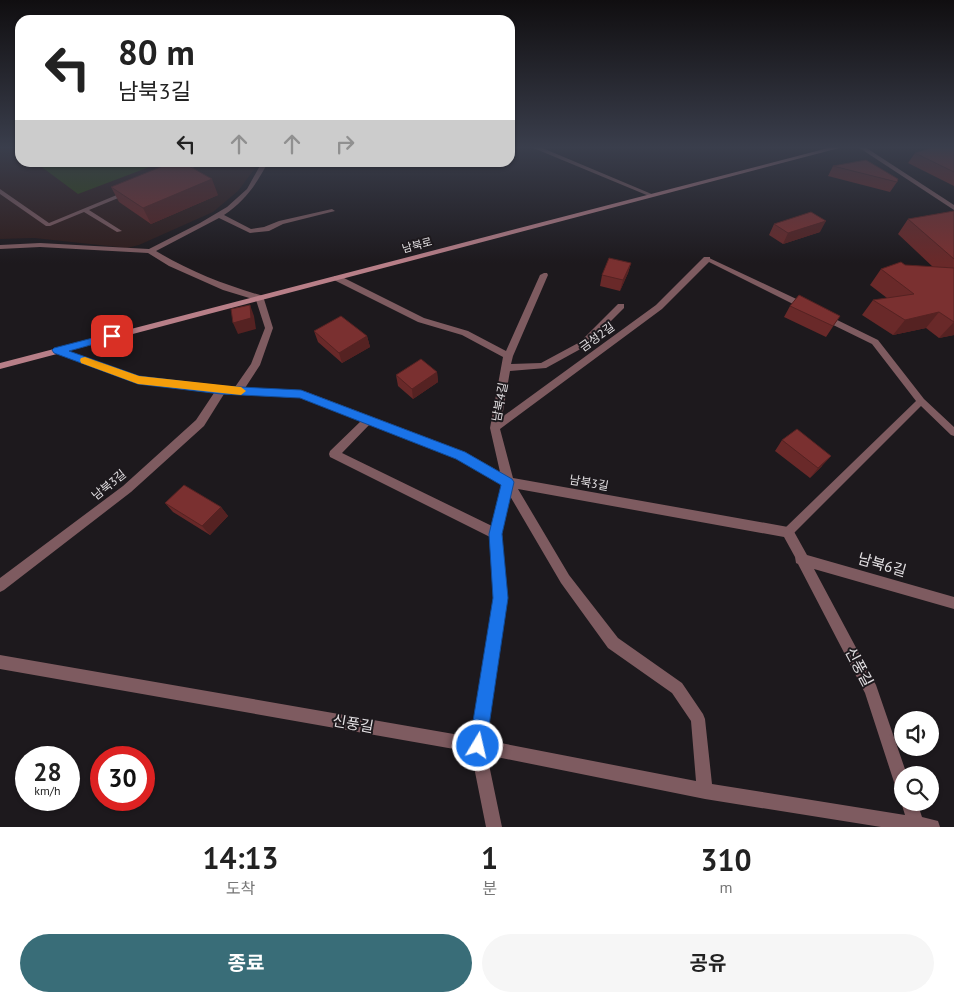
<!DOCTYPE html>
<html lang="ko">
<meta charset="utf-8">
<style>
:root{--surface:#fff;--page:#f6f6f6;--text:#222;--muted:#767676;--accent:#396d78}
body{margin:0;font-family:"PT Sans","Noto Sans KR",sans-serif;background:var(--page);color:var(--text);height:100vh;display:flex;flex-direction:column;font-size:19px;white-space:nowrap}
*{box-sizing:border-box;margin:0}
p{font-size:16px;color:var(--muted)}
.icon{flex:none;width:28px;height:28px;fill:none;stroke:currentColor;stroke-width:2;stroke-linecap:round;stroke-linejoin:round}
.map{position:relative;height:827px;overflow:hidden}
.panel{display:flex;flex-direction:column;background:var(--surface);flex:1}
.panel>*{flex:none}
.hud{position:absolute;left:15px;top:15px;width:500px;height:152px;border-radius:15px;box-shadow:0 1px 4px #0004;background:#fff;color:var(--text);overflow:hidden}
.buttons{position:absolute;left:894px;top:711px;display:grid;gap:10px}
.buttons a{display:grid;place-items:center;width:45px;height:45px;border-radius:50%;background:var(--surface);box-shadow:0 1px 4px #0004;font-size:25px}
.speed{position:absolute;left:15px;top:746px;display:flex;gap:10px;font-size:25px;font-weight:700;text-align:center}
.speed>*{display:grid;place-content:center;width:65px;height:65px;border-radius:50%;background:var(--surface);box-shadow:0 1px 4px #0004;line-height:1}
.speed small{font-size:12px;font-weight:400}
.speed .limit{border:8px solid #d22;background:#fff;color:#111}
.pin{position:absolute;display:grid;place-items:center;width:42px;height:42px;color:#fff;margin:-21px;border-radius:10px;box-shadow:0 2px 8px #0006}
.me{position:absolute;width:55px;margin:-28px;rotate:9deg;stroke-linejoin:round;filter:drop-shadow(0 0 4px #0008)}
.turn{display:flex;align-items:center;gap:18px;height:105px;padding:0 20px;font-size:22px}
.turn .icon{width:65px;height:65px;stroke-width:2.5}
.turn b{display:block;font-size:35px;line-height:42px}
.lanes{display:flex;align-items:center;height:48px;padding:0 20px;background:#0003;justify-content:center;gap:25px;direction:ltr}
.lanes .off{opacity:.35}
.eta{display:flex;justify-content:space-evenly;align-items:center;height:85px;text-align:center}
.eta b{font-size:30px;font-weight:700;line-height:35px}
.button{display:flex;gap:10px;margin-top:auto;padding:10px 20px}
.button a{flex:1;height:58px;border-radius:30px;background:var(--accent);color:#fff;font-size:20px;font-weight:700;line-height:58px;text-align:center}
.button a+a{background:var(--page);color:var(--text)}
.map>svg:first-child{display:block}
.education{fill:#2f1c1b}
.green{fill:#2e4612}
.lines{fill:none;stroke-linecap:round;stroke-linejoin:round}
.service{fill:#7e5b60;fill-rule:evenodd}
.minor{fill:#7e5b60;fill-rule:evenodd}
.tertiary{fill:#7e5b60;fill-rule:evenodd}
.secondary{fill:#b87f88;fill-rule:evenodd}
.wall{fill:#692929}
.shaded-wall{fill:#522}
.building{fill:#7a3030;stroke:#522}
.route{fill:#1a73e8;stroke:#114b97}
.slow{fill:#f59e0b}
.labels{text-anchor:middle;stroke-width:4;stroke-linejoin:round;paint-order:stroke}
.far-street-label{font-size:11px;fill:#e3e0e3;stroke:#1d191d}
.street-label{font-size:12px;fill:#e3e0e3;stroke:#1d191d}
.near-street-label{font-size:15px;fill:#e3e0e3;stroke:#1d191d}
</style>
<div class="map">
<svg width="954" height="827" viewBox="0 0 954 827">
<rect width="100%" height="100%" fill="#1d191d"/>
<path class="education" d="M 0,147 L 20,147 L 20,162 L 259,163 L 238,191 L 213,212 L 139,245 L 127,248 L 34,238 L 0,239 Z"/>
<path class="green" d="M 46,162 L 160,162 L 160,163 L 78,194 L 39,165 Z"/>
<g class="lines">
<path class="service" d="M 197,162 L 205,162 L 181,173 L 176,172 Z
M 0,189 L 49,223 L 124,192 L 128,192 L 128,194 L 89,210 L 122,231 L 117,232 L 84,212 L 50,226 L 46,226 L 0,194 Z
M 707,257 L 807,304 L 808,306 L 807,308 L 801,308 L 705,260 L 705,258 Z
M 823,316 L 829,316 L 878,340 L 924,399 L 954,427 L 954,436 L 951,435 L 921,406 L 792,535 L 788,537 L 784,535 L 783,532 L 784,529 L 916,401 L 872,344 L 823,320 L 822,318 Z"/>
<path class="minor" d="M 531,147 L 540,147 L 654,195 L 649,196 Z
M 262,162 L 268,162 C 256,185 245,201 224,215 L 251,229 L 264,227 L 279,221 L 332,209 L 335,211 L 283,224 L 269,231 L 250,233 L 219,218 L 156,251 C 189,271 225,285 263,296 L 273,328 L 260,365 L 245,388 L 304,391 L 465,452 L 500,472 L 490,428 L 503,357 L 462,335 L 418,322 L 334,280 L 334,276 L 340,276 L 424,318 L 468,331 L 506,351 L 540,275 L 544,273 L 547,273 L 548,275 L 513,356 L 511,364 L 541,363 L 580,342 L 618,304 L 624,304 L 624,308 L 586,346 L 546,368 L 510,371 L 502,417 L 656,305 L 704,257 L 710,257 L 710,261 L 662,309 L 500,429 L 513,478 L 788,527 L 792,528 L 807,555 L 954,597 L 954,609 L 814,569 L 876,685 L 907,775 L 902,775 L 902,790 L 896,788 L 894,782 L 865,693 L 798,564 L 796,563 L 795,557 L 784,537 L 518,489 L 569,575 L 618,638 L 682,683 L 703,714 L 705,719 L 712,784 L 905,815 L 901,802 L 902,798 L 902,802 L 917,802 L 922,817 L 938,821 L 940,827 L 881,827 L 705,799 L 487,755 L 502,827 L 486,827 L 471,752 L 0,669 L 0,655 L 471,737 L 495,598 L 490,537 L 330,457 L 329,454 L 330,451 L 361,421 L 300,398 L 224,394 L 204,426 L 131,492 L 4,590 L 0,592 L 0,578 L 123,486 L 196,420 L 214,393 L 138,383 L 54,352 L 52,350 L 54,348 L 60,348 L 139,377 L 235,387 L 251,364 L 265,328 L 256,300 L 223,290 L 169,266 L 148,253 L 40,247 L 0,249 L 0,245 L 40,243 L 149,249 L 200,223 L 227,207 L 247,189 ZM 370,424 L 457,458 L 502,484 L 492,526 L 342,453 ZM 510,496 L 561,583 L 608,648 L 672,693 L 691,721 L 696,781 L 485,740 L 507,598 L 502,534 Z"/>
<path class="tertiary" d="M 858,147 L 865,147 L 954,205 L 954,210 Z"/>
<path class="secondary" d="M 832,147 L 843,147 L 0,369 L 0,363 Z"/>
</g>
<path class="wall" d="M 954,147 L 954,186 L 908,163 L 915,153 Z
M 833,166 L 897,182 L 890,192 L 828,176 Z
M 111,187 L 218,195 L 151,224 L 119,202 Z
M 954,211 L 954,335 L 939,338 L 926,328 L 893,335 L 862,315 L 873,300 L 887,298 L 870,285 L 881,269 L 905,265 L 933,267 L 898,234 L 908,219 Z
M 774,224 L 820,232 L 783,244 L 769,235 Z
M 631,263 L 628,273 L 620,291 L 600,286 L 602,275 Z
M 790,306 L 840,316 L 826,337 L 784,317 Z
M 314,331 L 367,336 L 370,347 L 342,363 L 318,342 Z
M 437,372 L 438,382 L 413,399 L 398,386 L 396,375 Z
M 782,440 L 822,466 L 810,478 L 775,451 Z
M 165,503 L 221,507 L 228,516 L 210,535 L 173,512 Z"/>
<path class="shaded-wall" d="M 212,179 L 218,195 L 151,224 L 143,208 Z
M 826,221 L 820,232 L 783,244 L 788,233 Z
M 631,263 L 628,273 L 620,291 L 623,280 Z
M 250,305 L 254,316 L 256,329 L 238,334 L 233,323 Z
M 939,312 L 926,328 L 893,335 L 905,320 Z
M 954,322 L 954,335 L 939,338 L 953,323 Z
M 367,336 L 370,347 L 342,363 L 339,353 Z
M 437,372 L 438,382 L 413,399 L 412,389 Z
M 831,456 L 822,466 L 810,478 L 818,468 Z
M 221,507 L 228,516 L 210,535 L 202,526 Z"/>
<path class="building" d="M 934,147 L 954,147 L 954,172 L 915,153 Z
M 866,160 L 898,179 L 897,182 L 833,166 Z
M 173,162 L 182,162 L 212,179 L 143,208 L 111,187 Z
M 954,211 L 954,259 L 908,219 Z
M 811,212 L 826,221 L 788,233 L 774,224 Z
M 609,258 L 631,263 L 623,280 L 602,275 Z
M 901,262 L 905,265 L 954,268 L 954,322 L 939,312 L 905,320 L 873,300 L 914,294 L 881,269 Z
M 799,295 L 840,316 L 833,326 L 790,306 Z
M 250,305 L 251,318 L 233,323 L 231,309 Z
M 341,316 L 367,336 L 339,353 L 314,331 Z
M 421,359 L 437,372 L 412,389 L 396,375 Z
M 797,429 L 831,456 L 818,468 L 782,440 Z
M 184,485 L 221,507 L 202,526 L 165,503 Z"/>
<linearGradient id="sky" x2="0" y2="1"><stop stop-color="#100e10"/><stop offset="0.56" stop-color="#3a3e4c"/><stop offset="1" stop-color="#3a3e4c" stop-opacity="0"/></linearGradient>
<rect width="954" height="263" fill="url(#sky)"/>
<path class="route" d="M 112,333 L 116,334 L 116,338 L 69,351 L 139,376 L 221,386 L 301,390 L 465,452 L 512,479 L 514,482 L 502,534 L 508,598 L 486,746 L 484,752 L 478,754 L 471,752 L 469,746 L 493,598 L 489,534 L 501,485 L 456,459 L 300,398 L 221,394 L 138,384 L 54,353 L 52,350 L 54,348 Z"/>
<path class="slow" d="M 85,357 L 139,376 L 241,387 L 246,391 L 241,395 L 138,384 L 81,363 L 80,360 L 81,358 Z"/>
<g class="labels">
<g class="far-street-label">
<text transform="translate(417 245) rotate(-15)" y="4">남북로</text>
</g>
<g class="street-label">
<text transform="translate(597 337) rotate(-36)" y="4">금성2길</text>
<text transform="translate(500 402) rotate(-79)" y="4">남북4길</text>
<text transform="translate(589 483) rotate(10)" y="4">남북3길</text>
<text transform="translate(109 485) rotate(-39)" y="4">남북3길</text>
</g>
<g class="near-street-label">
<text transform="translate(882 565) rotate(16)" y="5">남북6길</text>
<text transform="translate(859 667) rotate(62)" y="5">신풍길</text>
<text transform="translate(353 724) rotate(10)" y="5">신풍길</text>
</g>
</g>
</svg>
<div class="buttons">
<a><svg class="icon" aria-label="sound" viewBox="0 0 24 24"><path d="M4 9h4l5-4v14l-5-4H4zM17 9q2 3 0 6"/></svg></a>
<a><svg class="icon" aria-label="search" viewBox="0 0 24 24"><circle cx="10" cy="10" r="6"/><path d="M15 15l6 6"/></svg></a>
</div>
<div class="speed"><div>28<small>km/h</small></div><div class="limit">30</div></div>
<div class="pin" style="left:112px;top:336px;background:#d93025"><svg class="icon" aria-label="arrive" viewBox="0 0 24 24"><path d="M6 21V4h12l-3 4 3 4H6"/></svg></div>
<svg class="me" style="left:478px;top:746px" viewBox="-20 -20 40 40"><circle r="17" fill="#1a73e8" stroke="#fff" stroke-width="3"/><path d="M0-11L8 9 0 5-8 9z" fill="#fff"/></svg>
<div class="hud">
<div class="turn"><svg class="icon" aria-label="left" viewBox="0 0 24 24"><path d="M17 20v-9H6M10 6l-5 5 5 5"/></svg><div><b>80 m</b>남북3길</div></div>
<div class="lanes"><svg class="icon" aria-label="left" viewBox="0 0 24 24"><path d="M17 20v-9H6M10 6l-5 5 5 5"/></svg><svg class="icon off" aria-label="ahead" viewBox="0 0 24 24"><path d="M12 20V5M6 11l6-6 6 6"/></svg><svg class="icon off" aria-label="ahead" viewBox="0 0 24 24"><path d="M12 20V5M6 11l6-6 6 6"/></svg><svg class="icon off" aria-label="right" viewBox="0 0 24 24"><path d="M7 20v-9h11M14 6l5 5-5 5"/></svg></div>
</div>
</div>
<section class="panel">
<div class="eta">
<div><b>14:13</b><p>도착</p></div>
<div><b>1</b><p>분</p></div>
<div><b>310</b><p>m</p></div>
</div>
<div class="button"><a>종료</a><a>공유</a></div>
</section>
